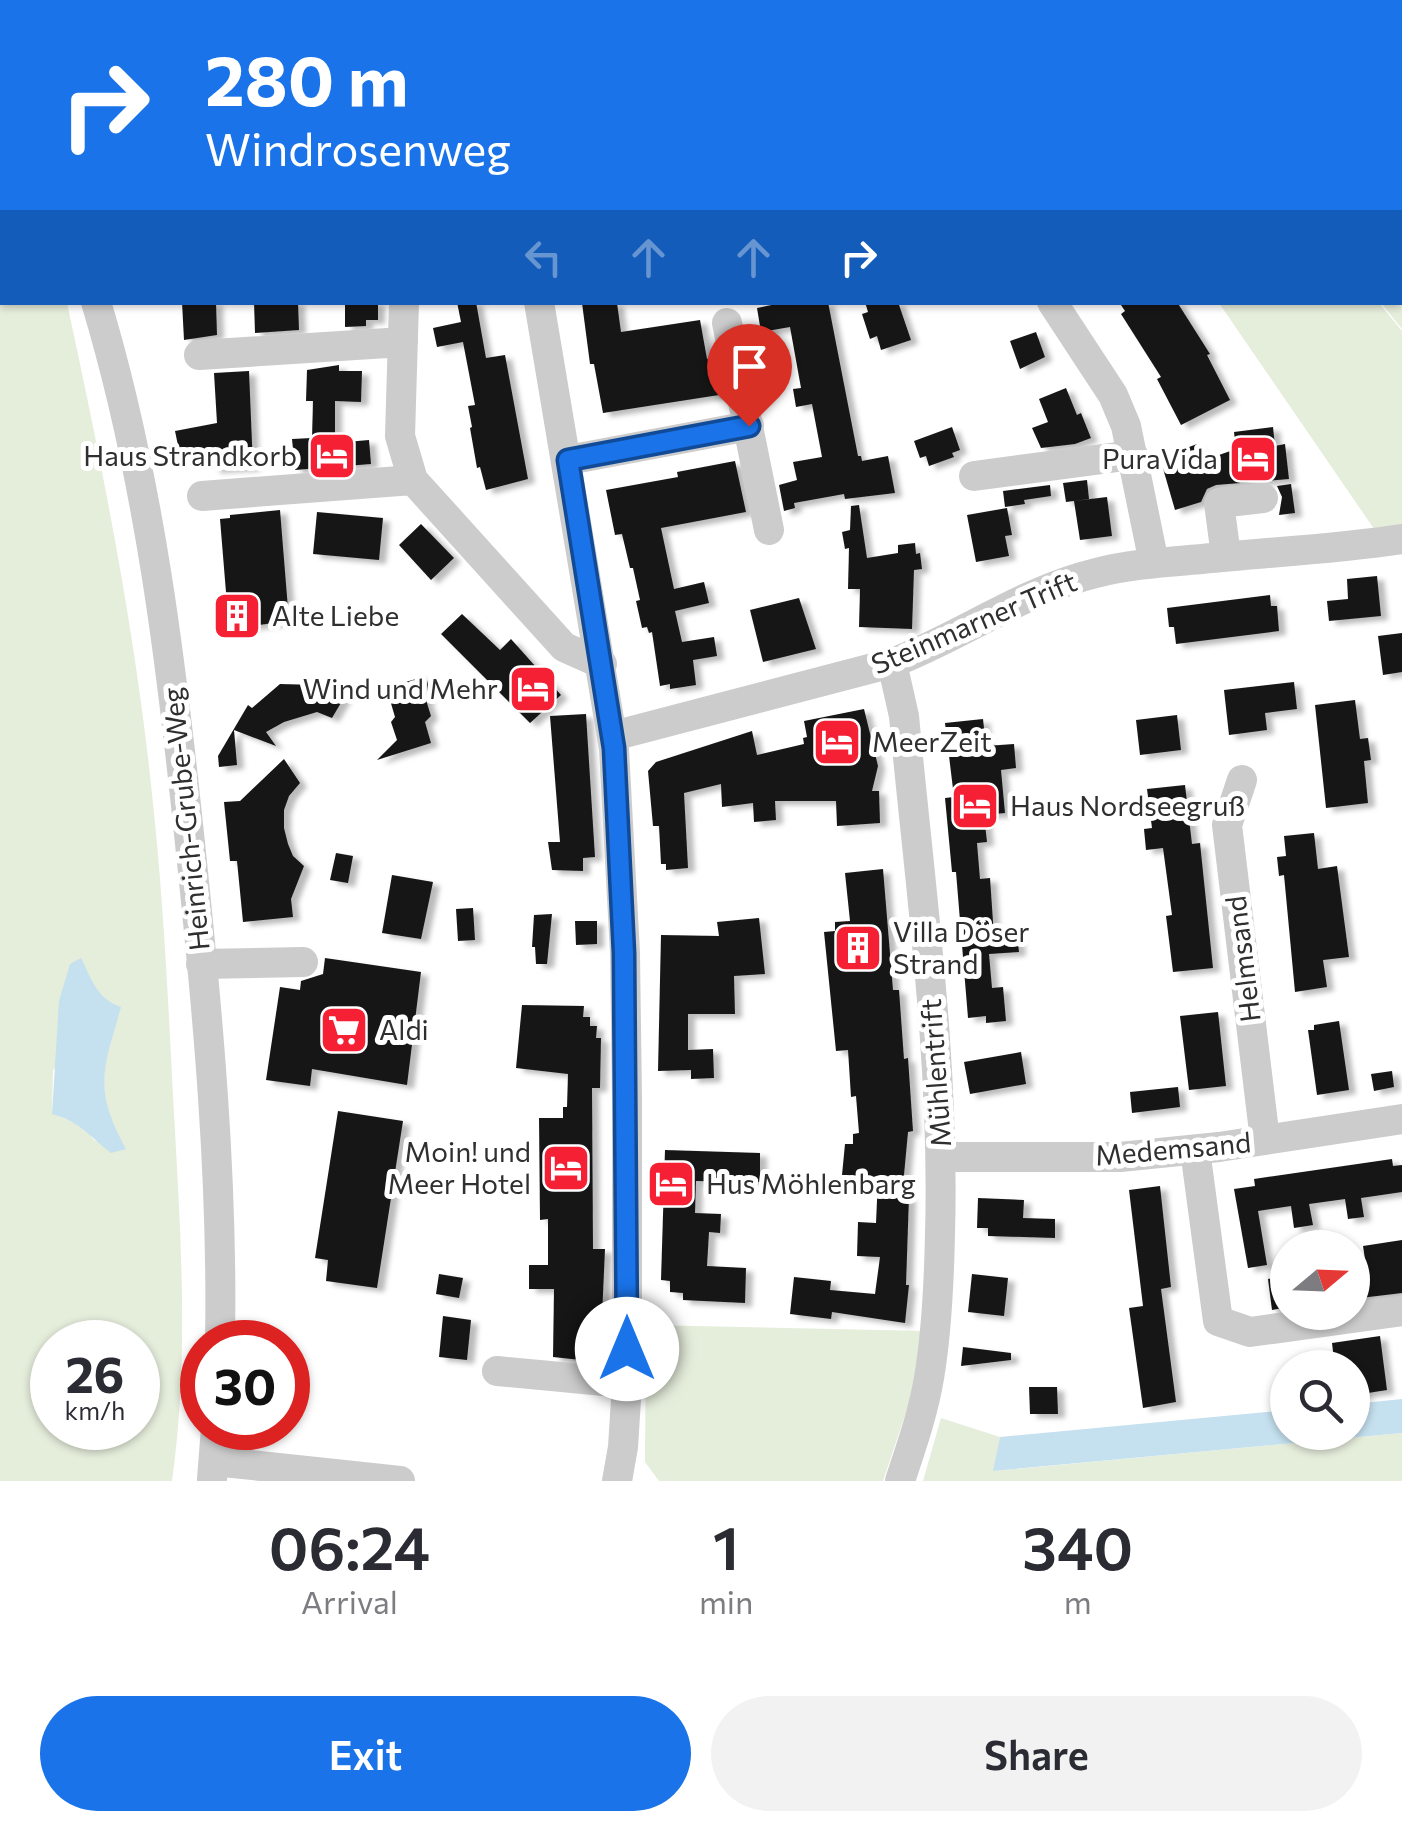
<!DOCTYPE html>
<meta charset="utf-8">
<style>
:root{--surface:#fff;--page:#f2f2f3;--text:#2b2b33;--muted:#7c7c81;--accent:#1a73e8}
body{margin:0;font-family:Commissioner,sans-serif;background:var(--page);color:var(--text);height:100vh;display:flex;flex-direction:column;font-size:38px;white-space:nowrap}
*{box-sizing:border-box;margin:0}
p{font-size:32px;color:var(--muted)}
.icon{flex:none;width:55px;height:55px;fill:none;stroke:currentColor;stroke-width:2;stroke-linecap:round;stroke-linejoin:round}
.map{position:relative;height:1481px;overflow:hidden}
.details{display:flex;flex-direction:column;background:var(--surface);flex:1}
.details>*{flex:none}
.hud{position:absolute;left:0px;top:0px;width:1402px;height:305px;box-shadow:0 2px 8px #0004;background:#1a73e8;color:#fff;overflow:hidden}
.needle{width:65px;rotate:71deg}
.tools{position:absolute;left:1270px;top:1230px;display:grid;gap:20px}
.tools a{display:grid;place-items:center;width:100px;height:100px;border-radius:50%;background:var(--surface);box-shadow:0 2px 8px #0004;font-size:50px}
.speed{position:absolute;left:30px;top:1320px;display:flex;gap:20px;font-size:50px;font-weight:700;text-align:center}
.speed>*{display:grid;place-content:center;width:130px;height:130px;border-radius:50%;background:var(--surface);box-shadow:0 2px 8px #0004;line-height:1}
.speed small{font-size:25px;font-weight:400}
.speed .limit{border:15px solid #d22;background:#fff;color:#111}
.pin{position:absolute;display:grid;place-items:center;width:85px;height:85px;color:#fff;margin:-102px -42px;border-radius:50% 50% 50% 0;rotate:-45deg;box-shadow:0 0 10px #0007}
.pin .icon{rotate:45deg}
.me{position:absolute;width:110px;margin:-55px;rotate:0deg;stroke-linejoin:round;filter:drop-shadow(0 0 8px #0008)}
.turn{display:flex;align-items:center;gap:35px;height:210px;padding:0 40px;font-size:45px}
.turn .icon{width:130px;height:130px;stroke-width:2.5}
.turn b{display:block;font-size:70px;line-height:85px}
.lanes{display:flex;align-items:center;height:95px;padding:0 40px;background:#0003;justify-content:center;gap:50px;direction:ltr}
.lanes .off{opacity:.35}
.eta{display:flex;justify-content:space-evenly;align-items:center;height:170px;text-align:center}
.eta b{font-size:60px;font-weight:600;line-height:70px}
.cta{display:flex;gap:20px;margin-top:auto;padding:20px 40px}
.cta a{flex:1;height:115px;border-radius:60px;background:var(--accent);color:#fff;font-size:40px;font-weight:600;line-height:115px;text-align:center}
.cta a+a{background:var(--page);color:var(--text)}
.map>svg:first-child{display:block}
.green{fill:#e5eddb;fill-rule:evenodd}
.water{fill:#c5e0ef}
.building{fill:#161616;filter:url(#shadow)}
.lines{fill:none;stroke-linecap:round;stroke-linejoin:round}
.minor{stroke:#ccc;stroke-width:30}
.route-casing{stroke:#114b97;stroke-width:25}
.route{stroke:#1a73e8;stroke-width:18}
.labels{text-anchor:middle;stroke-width:10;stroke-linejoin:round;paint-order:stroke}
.poi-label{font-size:28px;fill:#2f2f2f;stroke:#fff;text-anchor:start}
.street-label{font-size:28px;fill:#2f2f2f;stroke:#fff}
</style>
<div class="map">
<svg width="1402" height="1481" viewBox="0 0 1402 1481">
<defs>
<filter id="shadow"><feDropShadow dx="7" dy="4" stdDeviation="2.5" flood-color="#0004"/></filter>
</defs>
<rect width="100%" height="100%" fill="#fff"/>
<path class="green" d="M 713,0 L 931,0 L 699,2 Z
M 998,0 L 1402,0 L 1402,329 L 1381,303 L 1400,302 L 1400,2 Z
M 0,97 L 2,302 L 67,303 C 102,465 135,629 152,794 C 163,895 168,995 173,1096 C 180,1225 190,1352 172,1481 L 0,1481 ZM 98,993 L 107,1002 L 120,1008 C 103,1071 93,1088 125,1149 L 94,1140 L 85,1127 L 52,1113 L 53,1071 ZM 52,1342 L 138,1342 L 138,1428 L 52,1428 Z
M 1219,303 L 1379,303 L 1402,331 L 1402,539 L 1383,542 Z
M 646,1325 L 924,1331 L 916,1382 L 883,1481 L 659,1481 L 645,1462 Z
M 941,1418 L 1000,1437 L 994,1471 L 1402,1433 L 1402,1481 L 923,1481 Z"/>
<path class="water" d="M 81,958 C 92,980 97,999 121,1007 C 103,1071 93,1088 126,1149 L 111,1153 C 89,1136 81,1122 52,1114 L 59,1001 L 70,964 Z
M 1402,1399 L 1402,1433 L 993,1471 L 1000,1437 L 1287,1410 L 1288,1432 L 1352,1432 L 1353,1404 Z"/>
<path class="building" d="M 182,302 L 216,302 L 217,335 L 184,340 Z
M 254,302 L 298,302 L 299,330 L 255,333 Z
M 345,302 L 378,302 L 378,320 L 366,320 L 366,326 L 345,327 Z
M 457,302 L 476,302 L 486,358 L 505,355 L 528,479 L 486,490 L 480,467 L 477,468 L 470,428 L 472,427 L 468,406 L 475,405 L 463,342 L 437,347 L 433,328 L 461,322 Z
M 786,302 L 828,302 L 858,456 L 861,456 L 862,461 L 888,456 L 895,493 L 845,499 L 844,494 L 794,503 L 795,508 L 784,511 L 779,485 L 797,480 L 793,462 L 822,457 L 812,404 L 796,407 L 793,389 L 801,388 L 790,327 L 761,332 L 757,308 Z
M 865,302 L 898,302 L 911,340 L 881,350 L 877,336 L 870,339 L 862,314 L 868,312 Z
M 1119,302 L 1177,302 L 1210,354 L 1207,355 L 1230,400 L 1181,425 L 1157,379 L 1161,377 L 1121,314 L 1125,311 Z
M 582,303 L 617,303 L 621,332 L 700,320 L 707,359 L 713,358 L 719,395 L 603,413 L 594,364 L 590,364 Z
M 1036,332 L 1045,357 L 1020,369 L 1010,341 Z
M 339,365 L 339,371 L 362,371 L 361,402 L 335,401 L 335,443 L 369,440 L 371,464 L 295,470 L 292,439 L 312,438 L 313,401 L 306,401 L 307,370 Z
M 249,371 L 253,467 L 213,469 L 213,458 L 181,460 L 175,431 L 217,423 L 214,373 Z
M 1066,388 L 1077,415 L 1081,413 L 1091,438 L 1075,444 L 1041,448 L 1032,428 L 1048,422 L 1039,399 Z
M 952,427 L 960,450 L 952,453 L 954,457 L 929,466 L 926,456 L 920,458 L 914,441 Z
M 1273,427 L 1275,446 L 1285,444 L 1289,479 L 1216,485 L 1207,489 L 1201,502 L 1175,510 L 1160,458 L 1197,444 L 1202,461 L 1236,449 L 1234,432 Z
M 735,461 L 746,512 L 661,528 L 674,589 L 704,582 L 709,603 L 675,611 L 682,642 L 714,637 L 717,656 L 693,660 L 696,685 L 670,689 L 670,684 L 660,686 L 652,632 L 649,633 L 647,627 L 642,628 L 636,601 L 640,600 L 633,568 L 630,568 L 622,534 L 615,535 L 606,490 L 678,477 L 677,472 Z
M 1087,480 L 1089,499 L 1066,502 L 1063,483 Z
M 1291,484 L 1295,513 L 1279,515 L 1282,497 L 1277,486 Z
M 1050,485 L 1051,496 L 1024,500 L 1025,504 L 1005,507 L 1003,491 Z
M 1107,497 L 1112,536 L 1080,540 L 1074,501 Z
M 859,505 L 867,558 L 898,553 L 898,545 L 915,543 L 916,554 L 920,553 L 922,569 L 914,570 L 912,629 L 859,627 L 860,589 L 848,589 L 849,548 L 845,549 L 842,532 L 850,530 L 851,506 Z
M 1007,508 L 1012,535 L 1005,536 L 1009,556 L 976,562 L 967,515 Z
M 280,510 L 289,621 L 229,629 L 220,519 L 230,518 L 230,515 Z
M 317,512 L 383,518 L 379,560 L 313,554 Z
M 421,524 L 454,558 L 431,580 L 399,545 Z
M 1377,576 L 1381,616 L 1329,621 L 1327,601 L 1348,599 L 1347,579 Z
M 1270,595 L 1271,606 L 1277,606 L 1279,631 L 1176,644 L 1174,627 L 1169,627 L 1167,608 Z
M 799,598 L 816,649 L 763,662 L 750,610 Z
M 462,614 L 500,650 L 511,639 L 561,695 L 530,723 L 441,634 Z
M 1402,633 L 1402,672 L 1383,675 L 1378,636 Z
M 426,676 L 430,694 L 426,700 L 431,716 L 425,722 L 431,743 L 377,760 L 397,740 L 391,722 L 395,717 L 390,700 L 394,696 L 392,686 Z
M 319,680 L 348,691 L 332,718 L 317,712 L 284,722 L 266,732 L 276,746 L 234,730 L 237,765 L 219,767 L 218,756 L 248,705 L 252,708 L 280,684 L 317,685 Z
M 1294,682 L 1297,709 L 1265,713 L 1267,730 L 1229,735 L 1224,690 Z
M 1355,700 L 1360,739 L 1368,738 L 1371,760 L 1364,761 L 1368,803 L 1326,808 L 1315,705 Z
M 864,709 L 878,766 L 872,791 L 879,791 L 880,823 L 837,826 L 836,801 L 775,801 L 776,820 L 754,822 L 753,803 L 722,807 L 721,784 L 684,793 L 688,868 L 666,870 L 666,864 L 661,864 L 659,826 L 653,826 L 648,771 L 656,762 L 752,731 L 757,755 L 804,744 L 803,738 L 807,737 L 804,721 Z
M 586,714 L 595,857 L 583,858 L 583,871 L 552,870 L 548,842 L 560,842 L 550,716 Z
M 1177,715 L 1181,750 L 1140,755 L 1136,720 Z
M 983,719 L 986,746 L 1014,744 L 1016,768 L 1001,770 L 1005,813 L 984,815 L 987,842 L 977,843 L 980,879 L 990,878 L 994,936 L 1017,934 L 1019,952 L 989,954 L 992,988 L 1003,987 L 1006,1021 L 986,1023 L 986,1016 L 968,1018 L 956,872 L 952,872 L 945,798 L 954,797 L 945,723 Z
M 284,759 L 300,783 L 289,796 L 284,810 L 284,828 L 288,844 L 293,856 L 304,866 L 291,899 L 293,917 L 243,922 L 237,861 L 230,861 L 224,802 L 240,801 Z
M 1185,785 L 1192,844 L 1200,843 L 1213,968 L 1173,972 L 1166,916 L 1172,915 L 1163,848 L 1146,850 L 1144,829 L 1152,828 L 1147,789 Z
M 1314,833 L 1318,869 L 1337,866 L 1349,957 L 1323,960 L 1327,987 L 1295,992 L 1284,875 L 1279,876 L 1277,857 L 1286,856 L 1284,836 Z
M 336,853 L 353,856 L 348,883 L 330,880 Z
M 883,869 L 893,990 L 899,990 L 904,1059 L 908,1058 L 913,1131 L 908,1132 L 902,1196 L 909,1196 L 906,1285 L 909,1285 L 905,1323 L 832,1312 L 831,1319 L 790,1314 L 794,1277 L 831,1281 L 830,1290 L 875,1294 L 880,1257 L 857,1256 L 858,1222 L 876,1223 L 878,1178 L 842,1175 L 845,1144 L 853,1144 L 853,1134 L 859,1133 L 856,1096 L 851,1097 L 848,1050 L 836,1051 L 824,932 L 835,931 L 835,922 L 850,921 L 845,873 Z
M 392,875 L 433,882 L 421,939 L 382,933 Z
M 473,908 L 475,940 L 458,941 L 456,909 Z
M 552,914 L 547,964 L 536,964 L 535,947 L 532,947 L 534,915 Z
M 759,918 L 765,974 L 734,976 L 735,1014 L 688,1014 L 688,1050 L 713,1049 L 714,1078 L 691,1079 L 691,1070 L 658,1071 L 661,935 L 719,936 L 717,922 Z
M 575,921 L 597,921 L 597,944 L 576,945 Z
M 325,958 L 421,972 L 407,1085 L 312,1069 L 310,1086 L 266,1080 L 280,987 L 300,990 L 301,981 L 323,974 Z
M 522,1005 L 584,1006 L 583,1017 L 590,1017 L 590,1026 L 597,1026 L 596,1038 L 601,1038 L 600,1088 L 592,1088 L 593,1249 L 605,1249 L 600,1362 L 553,1357 L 554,1289 L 529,1289 L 529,1265 L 548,1265 L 548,1219 L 540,1220 L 539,1118 L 563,1118 L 563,1107 L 567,1107 L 568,1074 L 516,1068 Z
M 1218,1012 L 1226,1086 L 1189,1090 L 1180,1016 Z
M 1339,1021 L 1349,1090 L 1317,1095 L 1308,1030 L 1314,1030 L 1314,1025 Z
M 1021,1052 L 1026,1084 L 970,1094 L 964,1062 Z
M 1392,1071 L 1394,1087 L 1374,1091 L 1371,1074 Z
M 1178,1087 L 1180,1107 L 1132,1113 L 1130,1092 Z
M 338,1111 L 403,1121 L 377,1288 L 326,1281 L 328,1260 L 315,1258 Z
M 665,1150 L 760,1153 L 760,1182 L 696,1181 L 695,1213 L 721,1214 L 720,1233 L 709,1232 L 707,1266 L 746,1268 L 745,1303 L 683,1300 L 683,1293 L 670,1292 L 670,1281 L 661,1280 Z
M 1392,1159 L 1393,1166 L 1402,1165 L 1402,1192 L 1361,1198 L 1364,1217 L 1348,1219 L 1345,1199 L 1309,1204 L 1313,1225 L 1294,1228 L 1291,1206 L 1258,1211 L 1267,1265 L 1248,1268 L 1234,1189 L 1255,1186 L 1254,1179 Z
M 1160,1186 L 1171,1287 L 1161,1289 L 1176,1402 L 1143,1408 L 1129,1308 L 1143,1306 L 1129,1190 Z
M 978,1198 L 1024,1200 L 1023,1218 L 1055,1219 L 1055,1238 L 988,1236 L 988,1228 L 977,1228 Z
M 1402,1240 L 1402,1293 L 1352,1299 L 1352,1268 L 1366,1266 L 1363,1246 Z
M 439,1274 L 463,1278 L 459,1298 L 436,1294 Z
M 972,1274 L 1008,1278 L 1004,1316 L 968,1312 Z
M 1288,1276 L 1288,1307 L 1272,1310 L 1268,1279 Z
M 443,1316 L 471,1320 L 467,1360 L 439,1357 Z
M 1380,1336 L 1387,1390 L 1355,1395 L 1352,1368 L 1335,1368 L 1332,1343 Z
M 963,1347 L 1011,1353 L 1011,1360 L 961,1366 Z
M 1029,1387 L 1057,1387 L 1058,1414 L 1030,1414 Z"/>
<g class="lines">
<path class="minor" d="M 483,0 L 484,2
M 185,2 L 192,0
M 0,17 L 2,24
M 96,302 C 150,481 172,668 191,853 C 208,1015 223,1179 220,1342
M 404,302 L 400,436 L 413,480 L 564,647 L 602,664
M 539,302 L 614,749 L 625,953 L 627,1100 L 627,1384 L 623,1447 L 617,1481
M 1052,302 L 1113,395 L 1126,426 L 1154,563
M 727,323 L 769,530
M 199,355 L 403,342
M 568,460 L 749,426
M 974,476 L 1133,455
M 202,496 L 413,480
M 1226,556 L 1219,503 L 1263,498
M 892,663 L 904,716 C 920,888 945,1061 940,1234 C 939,1282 937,1331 929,1378 C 923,1414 911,1447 900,1481
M 613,736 L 892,663 C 962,636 1022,591 1096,573 C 1130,564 1167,562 1202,559 C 1269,552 1336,549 1402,539
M 1242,780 L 1227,825 L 1265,1140
M 201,964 L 303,962
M 1195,1150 L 1218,1321 L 1250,1332 L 1402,1311
M 942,1157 L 1120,1157 L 1219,1147 L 1402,1119
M 497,1371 L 604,1381
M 214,1461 L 400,1481
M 212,1479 L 216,1428"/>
</g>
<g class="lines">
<g class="route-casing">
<path id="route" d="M 627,1349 L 624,953 L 614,748 L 568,460 L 749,426"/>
</g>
<use href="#route" class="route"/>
</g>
<defs>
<g id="hotel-square" transform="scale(2.5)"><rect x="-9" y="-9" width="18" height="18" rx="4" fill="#f62034" stroke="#fff"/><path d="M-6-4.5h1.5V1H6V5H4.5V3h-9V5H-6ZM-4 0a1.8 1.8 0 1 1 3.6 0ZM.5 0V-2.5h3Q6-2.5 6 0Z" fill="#fff"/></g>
<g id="building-square" transform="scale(2.5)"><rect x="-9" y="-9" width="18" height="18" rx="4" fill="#f62034" stroke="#fff"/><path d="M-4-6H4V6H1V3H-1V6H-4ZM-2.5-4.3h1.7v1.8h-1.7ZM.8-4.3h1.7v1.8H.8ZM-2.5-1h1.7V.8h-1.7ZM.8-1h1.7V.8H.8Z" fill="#fff"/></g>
<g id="supermarket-square" transform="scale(2.5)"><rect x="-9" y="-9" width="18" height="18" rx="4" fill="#f62034" stroke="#fff"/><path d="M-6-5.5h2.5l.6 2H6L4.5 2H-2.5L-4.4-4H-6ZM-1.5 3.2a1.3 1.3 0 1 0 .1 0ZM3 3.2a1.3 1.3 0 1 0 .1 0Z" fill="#fff"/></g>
</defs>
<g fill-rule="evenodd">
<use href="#hotel-square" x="332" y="456"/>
<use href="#hotel-square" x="1253" y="459"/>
<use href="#building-square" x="237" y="616"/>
<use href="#hotel-square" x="533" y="689"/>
<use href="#hotel-square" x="837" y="742"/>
<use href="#hotel-square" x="975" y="806"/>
<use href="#building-square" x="858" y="948"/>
<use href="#supermarket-square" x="344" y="1030"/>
<use href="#hotel-square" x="566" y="1168"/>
<use href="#hotel-square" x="671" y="1184"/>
</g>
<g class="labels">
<g class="poi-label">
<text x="297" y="466" text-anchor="end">Haus Strandkorb</text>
<text x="1218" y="469" text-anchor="end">PuraVida</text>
<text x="272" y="626">Alte Liebe</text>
<text x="498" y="699" text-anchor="end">Wind und Mehr</text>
<text x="872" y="752">MeerZeit</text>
<text x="1010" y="816">Haus Nordseegruß</text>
<text x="893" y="942">Villa Döser<tspan x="893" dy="32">Strand</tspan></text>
<text x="379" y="1040">Aldi</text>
<text x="531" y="1162" text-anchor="end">Moin! und<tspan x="531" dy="32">Meer Hotel</tspan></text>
<text x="706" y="1194">Hus Möhlenbarg</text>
</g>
<g class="street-label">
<text transform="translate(974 623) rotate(-23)" y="10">Steinmarner Trift</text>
<text transform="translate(186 819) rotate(-96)" y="10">Heinrich-Grube-Weg</text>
<text transform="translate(1243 959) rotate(-97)" y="10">Helmsand</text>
<text transform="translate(936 1073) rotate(-94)" y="10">Mühlentrift</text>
<text transform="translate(1173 1149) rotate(-5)" y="10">Medemsand</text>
</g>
</g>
</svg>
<div class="tools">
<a><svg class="needle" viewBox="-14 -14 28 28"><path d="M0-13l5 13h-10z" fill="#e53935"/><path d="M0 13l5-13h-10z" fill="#7c7c81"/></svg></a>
<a><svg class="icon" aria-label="search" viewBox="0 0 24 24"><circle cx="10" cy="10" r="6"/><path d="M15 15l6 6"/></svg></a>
</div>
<div class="speed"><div>26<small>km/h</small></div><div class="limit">30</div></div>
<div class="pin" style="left:749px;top:426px;background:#d93025"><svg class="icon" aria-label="arrive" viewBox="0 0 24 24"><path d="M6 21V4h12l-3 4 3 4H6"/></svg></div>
<svg class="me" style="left:627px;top:1349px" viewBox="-20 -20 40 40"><circle r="19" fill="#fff"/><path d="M0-13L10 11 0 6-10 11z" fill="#1a73e8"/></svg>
<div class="hud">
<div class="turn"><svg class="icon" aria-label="right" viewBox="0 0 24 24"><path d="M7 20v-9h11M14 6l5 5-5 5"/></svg><div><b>280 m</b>Windrosenweg</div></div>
<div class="lanes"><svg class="icon off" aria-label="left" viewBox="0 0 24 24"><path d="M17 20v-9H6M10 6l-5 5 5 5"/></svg><svg class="icon off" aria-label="ahead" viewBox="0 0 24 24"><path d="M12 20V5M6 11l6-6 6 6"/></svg><svg class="icon off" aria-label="ahead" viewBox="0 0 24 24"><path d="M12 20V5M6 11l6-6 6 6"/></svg><svg class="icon" aria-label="right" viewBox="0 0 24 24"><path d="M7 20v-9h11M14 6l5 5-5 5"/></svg></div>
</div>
</div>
<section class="details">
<div class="eta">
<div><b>06:24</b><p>Arrival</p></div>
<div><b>1</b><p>min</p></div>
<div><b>340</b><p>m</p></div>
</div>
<div class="cta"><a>Exit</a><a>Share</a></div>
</section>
